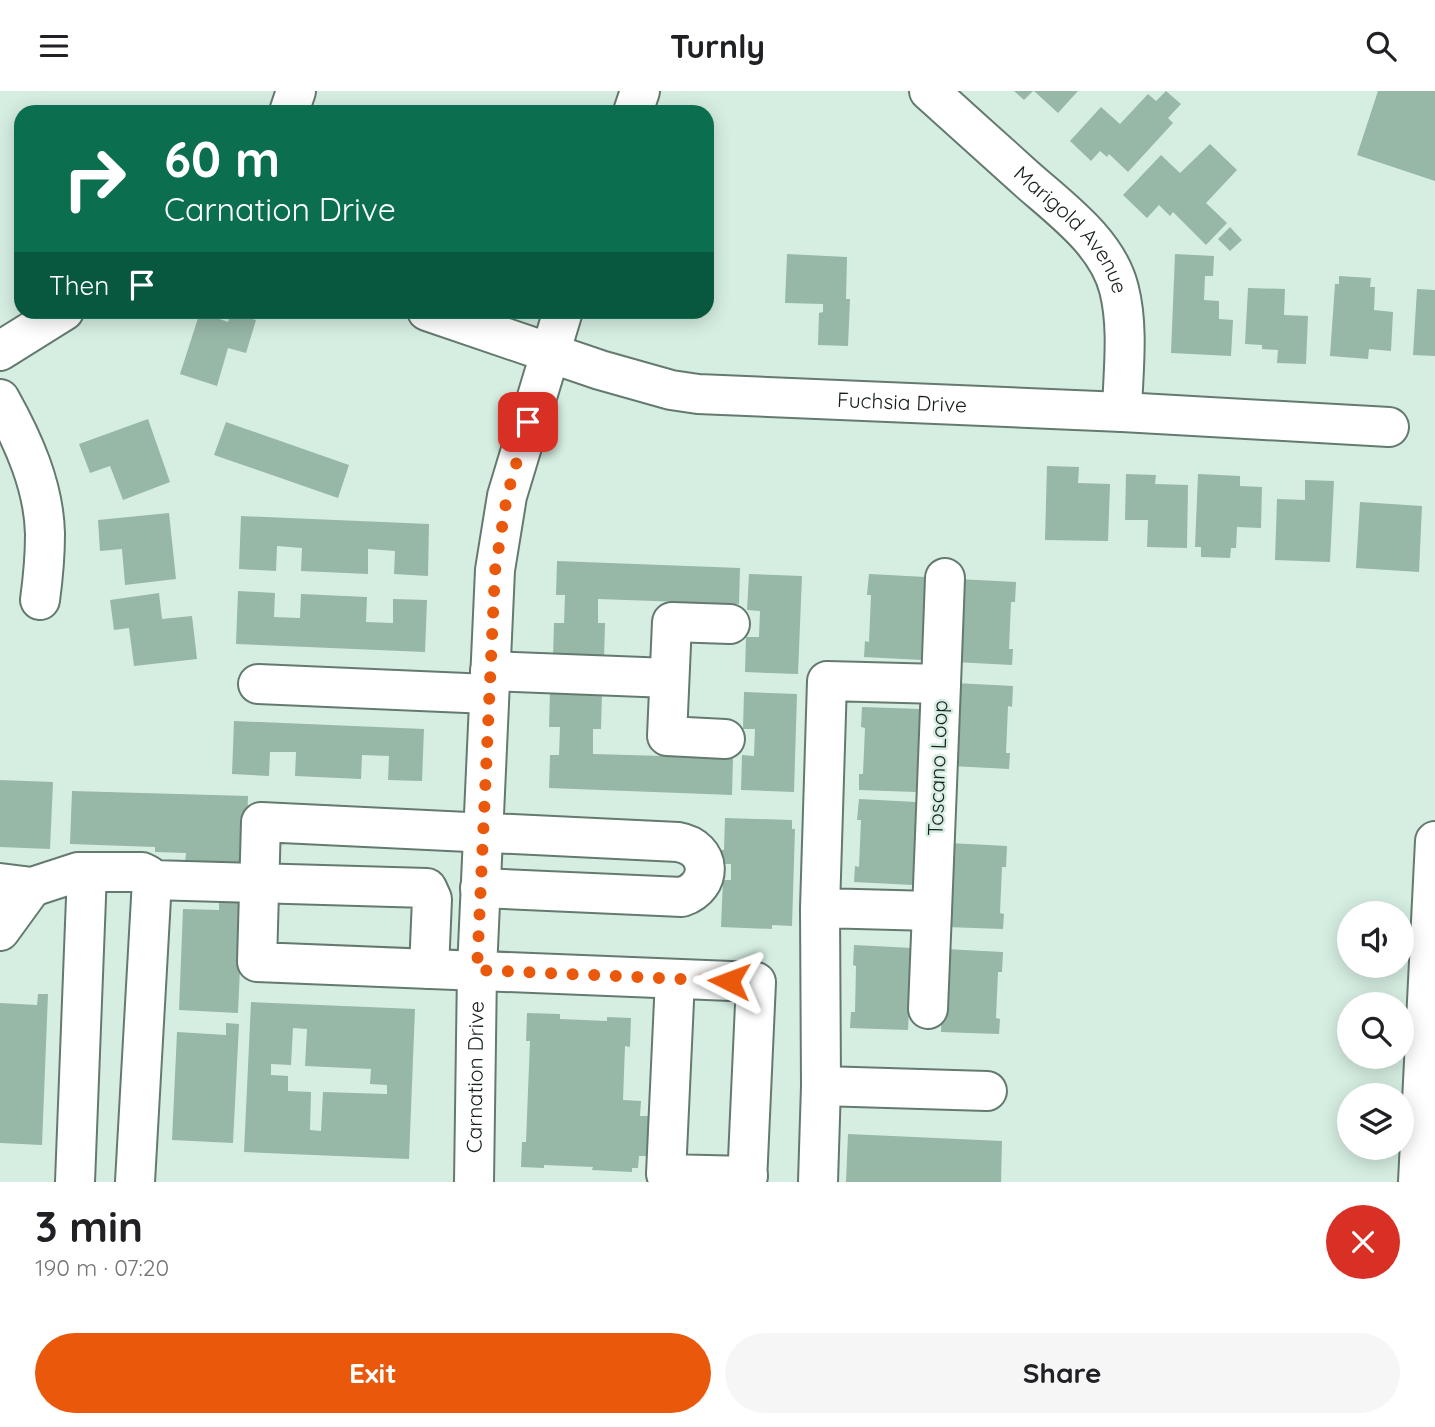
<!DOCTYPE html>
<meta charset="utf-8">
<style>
:root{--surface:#fff;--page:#f6f6f6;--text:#202124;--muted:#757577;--accent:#ea580c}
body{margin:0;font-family:Quicksand,sans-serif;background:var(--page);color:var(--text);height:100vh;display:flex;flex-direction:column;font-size:26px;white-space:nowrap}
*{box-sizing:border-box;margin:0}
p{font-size:23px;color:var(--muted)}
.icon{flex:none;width:38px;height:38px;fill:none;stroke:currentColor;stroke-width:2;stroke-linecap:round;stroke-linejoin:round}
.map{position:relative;height:1091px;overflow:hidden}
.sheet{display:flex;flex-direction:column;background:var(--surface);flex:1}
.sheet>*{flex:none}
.hud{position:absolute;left:14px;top:14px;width:700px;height:214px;border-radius:21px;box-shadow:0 4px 18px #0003;background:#0b6e4f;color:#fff;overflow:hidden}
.controls{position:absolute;left:1337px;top:810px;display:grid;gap:14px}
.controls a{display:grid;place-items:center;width:77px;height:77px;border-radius:50%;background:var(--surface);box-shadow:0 4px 18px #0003;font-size:35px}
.pin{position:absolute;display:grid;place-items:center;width:60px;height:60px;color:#fff;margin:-30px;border-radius:14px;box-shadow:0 4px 10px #0006}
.me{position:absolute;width:77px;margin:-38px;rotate:273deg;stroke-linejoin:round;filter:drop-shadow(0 0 5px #0008)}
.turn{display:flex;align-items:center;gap:24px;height:147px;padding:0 35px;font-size:32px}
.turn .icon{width:91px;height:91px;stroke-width:2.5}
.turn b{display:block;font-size:49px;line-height:60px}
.then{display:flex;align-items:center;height:66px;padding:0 35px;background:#0003;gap:14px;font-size:26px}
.round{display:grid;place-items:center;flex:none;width:74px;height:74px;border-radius:37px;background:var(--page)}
.head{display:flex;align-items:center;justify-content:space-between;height:119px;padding:0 35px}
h1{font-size:42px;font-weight:800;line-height:52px}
.primary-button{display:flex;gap:14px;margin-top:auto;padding:14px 35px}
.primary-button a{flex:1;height:80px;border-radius:42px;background:var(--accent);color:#fff;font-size:28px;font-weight:800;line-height:80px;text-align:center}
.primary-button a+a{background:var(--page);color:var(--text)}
header{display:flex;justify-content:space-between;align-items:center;height:91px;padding:0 35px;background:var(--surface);font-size:32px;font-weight:800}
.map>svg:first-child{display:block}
.building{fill:#97b7a7;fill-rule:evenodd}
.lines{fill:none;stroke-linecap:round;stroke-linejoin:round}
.minor-casing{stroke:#647a6f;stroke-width:42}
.minor{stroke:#fff;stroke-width:38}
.route{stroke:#ea580c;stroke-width:12;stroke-dasharray:0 21.6}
.labels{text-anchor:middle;stroke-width:5;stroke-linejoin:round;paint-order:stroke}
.street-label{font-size:21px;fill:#171f1b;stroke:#d6eee2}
</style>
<header><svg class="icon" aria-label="menu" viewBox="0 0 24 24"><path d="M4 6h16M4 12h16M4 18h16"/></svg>Turnly<svg class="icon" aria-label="search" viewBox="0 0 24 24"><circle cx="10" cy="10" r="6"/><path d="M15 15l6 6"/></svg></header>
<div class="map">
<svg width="1435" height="1091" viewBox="0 0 1435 1091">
<rect width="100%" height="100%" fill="#d6eee2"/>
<path class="building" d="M 1014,0 L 1033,0 L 1024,9 Z
M 1034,0 L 1078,0 L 1058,22 Z
M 1166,0 L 1181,13 L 1168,27 L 1173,32 L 1128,81 L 1109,63 L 1107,66 L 1100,60 L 1091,70 L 1070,50 L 1101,16 L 1120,33 L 1148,3 L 1156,10 Z
M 1378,0 L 1435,0 L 1435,90 L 1357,64 Z
M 1210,53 L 1237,79 L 1206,112 L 1227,132 L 1206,154 L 1173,121 L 1170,125 L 1159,114 L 1147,127 L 1123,104 L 1161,64 L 1180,82 Z
M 1230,136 L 1242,149 L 1230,160 L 1218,148 Z
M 787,163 L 847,166 L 846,208 L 850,208 L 848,255 L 818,254 L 819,222 L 823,221 L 823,213 L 785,212 Z
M 1175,163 L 1214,165 L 1213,185 L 1205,185 L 1204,209 L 1219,210 L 1219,228 L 1233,229 L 1231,265 L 1171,262 Z
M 1339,185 L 1371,187 L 1370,196 L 1375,196 L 1374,219 L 1393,221 L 1391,260 L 1369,258 L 1368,268 L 1330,265 L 1335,193 L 1339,193 Z
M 1248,197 L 1285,198 L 1284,224 L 1308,225 L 1306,273 L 1277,272 L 1278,259 L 1262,258 L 1262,254 L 1245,253 Z
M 1417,198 L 1435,199 L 1435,265 L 1413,264 Z
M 200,221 L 228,231 L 231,222 L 256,229 L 246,262 L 228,257 L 217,295 L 180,283 Z
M 148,328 L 170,391 L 123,409 L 110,375 L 90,382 L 79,353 Z
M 226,331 L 349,374 L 338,407 L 214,364 Z
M 1047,375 L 1079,376 L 1078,392 L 1110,393 L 1108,450 L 1045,449 Z
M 1126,383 L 1156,384 L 1155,393 L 1188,394 L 1187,457 L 1147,456 L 1148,429 L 1125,429 Z
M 1198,383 L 1240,385 L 1240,395 L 1262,396 L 1261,437 L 1237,436 L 1236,457 L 1231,457 L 1230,467 L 1201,466 L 1201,456 L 1195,456 Z
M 1305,389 L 1334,390 L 1330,471 L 1275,469 L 1277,408 L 1305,409 Z
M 1360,411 L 1422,415 L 1419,481 L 1356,477 Z
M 169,422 L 176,488 L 125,494 L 122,458 L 100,460 L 98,429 Z
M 241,425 L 429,433 L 428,485 L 394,483 L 395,460 L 368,458 L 368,483 L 301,480 L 302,457 L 277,455 L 276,480 L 239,478 Z
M 557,470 L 740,477 L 739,513 L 598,508 L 598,532 L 605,532 L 604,569 L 553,567 L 554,532 L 564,532 L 565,504 L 556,504 Z
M 749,483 L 802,485 L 798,583 L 745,581 L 746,546 L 759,546 L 760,520 L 747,519 Z
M 869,483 L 926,486 L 922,569 L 864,566 L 865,550 L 869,551 L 871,504 L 867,504 Z
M 958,488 L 1016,491 L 1015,511 L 1011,511 L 1009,558 L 1013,558 L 1012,574 L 954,571 Z
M 238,500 L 275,502 L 274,526 L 300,527 L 301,503 L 367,506 L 366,531 L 393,532 L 393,508 L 427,509 L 425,561 L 236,553 Z
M 159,502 L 162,528 L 192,525 L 197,568 L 134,575 L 129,537 L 114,539 L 110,509 Z
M 955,592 L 1013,595 L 1012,616 L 1008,615 L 1006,662 L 1010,662 L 1009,678 L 951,675 Z
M 550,600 L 602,602 L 601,638 L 593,638 L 593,663 L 733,667 L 732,704 L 549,697 L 550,664 L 559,664 L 560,636 L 549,636 Z
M 744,601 L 797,603 L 794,701 L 741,699 L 742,664 L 754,665 L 755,638 L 743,638 Z
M 862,616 L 920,618 L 916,701 L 859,699 L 859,683 L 863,683 L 865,637 L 861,636 Z
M 234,630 L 424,638 L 422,690 L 388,689 L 389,665 L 362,664 L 361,688 L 295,685 L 296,661 L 270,661 L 269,685 L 232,683 Z
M 0,689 L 53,691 L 50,758 L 0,756 Z
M 72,700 L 248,705 L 246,775 L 185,773 L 186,762 L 155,761 L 155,756 L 70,753 Z
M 859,708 L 916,711 L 913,794 L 854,791 L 855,775 L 859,776 L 861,729 L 857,729 Z
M 725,727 L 792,729 L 792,738 L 795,738 L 792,835 L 772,834 L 772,838 L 721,836 L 723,789 L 731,789 L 731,773 L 721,773 L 722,759 L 724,759 Z
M 949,752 L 1007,755 L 1006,776 L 1002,776 L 1000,822 L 1004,823 L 1003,838 L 946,836 Z
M 219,809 L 243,810 L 238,922 L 179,919 L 183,818 L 219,819 Z
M 854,854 L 912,857 L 908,939 L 850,937 L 851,921 L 855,921 L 856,875 L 853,874 Z
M 945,858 L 1003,861 L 1002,881 L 998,881 L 996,927 L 1000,928 L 999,943 L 941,941 Z
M 38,903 L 48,903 L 42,1054 L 0,1052 L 0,912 L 37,914 Z
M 251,911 L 415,918 L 409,1068 L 244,1061 ZM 293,937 L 307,938 L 305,975 L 371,978 L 370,993 L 387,994 L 387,1003 L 323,1001 L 321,1040 L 310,1039 L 311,1001 L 288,1000 L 288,985 L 271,984 L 271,973 L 291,974 Z
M 527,922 L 560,923 L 560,928 L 607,930 L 607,926 L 631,927 L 630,956 L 625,955 L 623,1009 L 641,1010 L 640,1025 L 650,1025 L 647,1065 L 639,1065 L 638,1077 L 632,1077 L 632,1081 L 592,1079 L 593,1076 L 544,1074 L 544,1077 L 521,1076 L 522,1051 L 526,1051 L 530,950 L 526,950 Z
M 226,932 L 239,933 L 233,1052 L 172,1049 L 177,941 L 226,944 Z
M 848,1043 L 1002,1050 L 1001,1091 L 846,1091 Z"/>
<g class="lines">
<g class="minor-casing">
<g id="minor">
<path id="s1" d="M 929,0 C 959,27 990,55 1020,82 C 1056,115 1107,149 1119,198 C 1129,237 1123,281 1122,321"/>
<path d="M 289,21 L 296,0"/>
<path d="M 633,21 L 640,0"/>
<path id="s2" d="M 427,220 L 600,279 L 671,299 L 698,303 L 1122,321 L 1389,336"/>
<path d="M 0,260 L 64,220"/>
<path d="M 0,308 C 23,349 44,395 45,443 C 45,465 43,487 40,509"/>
<path d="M 490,580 L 669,587"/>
<path d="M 258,593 L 489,603"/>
<path d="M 941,593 L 945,487"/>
<path d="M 725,648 L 667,645 L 672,531 L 730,533"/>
<path d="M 0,792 L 32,796 L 78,781 L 142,781 L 148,784 L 152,789 L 427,797 L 432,808 L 429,878"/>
<path d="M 480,797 L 682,806 C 714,795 712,757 678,751 L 261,731 L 257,871 L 756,891 L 747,1091"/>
<path d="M 0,840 L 32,796"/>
<path d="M 675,888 L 666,1083 L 748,1085"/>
<path d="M 928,918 L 932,820"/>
<path d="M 821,995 L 987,1000"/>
<path d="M 75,1091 L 87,781"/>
<path d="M 135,1091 L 152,789"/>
<path id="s3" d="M 474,1091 L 477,879 L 495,479 L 507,405 L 563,220"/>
<path d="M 818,1091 L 821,995 L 820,817 L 827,590 L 941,593 L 932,820 L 820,817"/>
<path d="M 1418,1091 L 1435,750"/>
</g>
</g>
<use href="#minor" class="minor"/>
</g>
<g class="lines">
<path class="route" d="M 528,331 L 507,405 L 495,480 L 477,879 L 729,890"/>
</g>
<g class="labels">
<g class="street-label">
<text dy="7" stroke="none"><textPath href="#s1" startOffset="200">Marigold Avenue</textPath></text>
<text dy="7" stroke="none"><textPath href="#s2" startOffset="488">Fuchsia Drive</textPath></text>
<text transform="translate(938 677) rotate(-88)" y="7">Toscano Loop</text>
<text dy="7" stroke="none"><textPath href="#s3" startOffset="105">Carnation Drive</textPath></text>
</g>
</g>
</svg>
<div class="controls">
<a><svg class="icon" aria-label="sound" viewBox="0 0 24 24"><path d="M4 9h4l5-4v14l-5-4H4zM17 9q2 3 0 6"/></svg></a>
<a><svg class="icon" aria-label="search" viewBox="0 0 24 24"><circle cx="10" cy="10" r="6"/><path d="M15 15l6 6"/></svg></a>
<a><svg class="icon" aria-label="layers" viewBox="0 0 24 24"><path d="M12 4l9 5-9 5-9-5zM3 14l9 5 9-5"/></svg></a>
</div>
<div class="pin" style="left:528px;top:331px;background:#d93025"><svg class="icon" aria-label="arrive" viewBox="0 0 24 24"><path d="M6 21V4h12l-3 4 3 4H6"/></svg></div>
<svg class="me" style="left:729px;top:890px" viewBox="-20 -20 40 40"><path d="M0-17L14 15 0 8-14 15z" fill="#ea580c" stroke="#fff" stroke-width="4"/></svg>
<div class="hud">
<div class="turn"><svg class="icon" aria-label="right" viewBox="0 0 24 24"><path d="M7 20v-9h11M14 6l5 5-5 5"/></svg><div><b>60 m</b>Carnation Drive</div></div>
<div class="then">Then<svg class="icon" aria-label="arrive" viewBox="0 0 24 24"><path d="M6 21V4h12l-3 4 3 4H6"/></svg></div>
</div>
</div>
<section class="sheet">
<div class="head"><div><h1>3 min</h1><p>190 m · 07:20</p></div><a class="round" style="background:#d93025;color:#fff"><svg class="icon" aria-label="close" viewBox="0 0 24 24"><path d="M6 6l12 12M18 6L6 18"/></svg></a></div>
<div class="primary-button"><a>Exit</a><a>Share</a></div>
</section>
